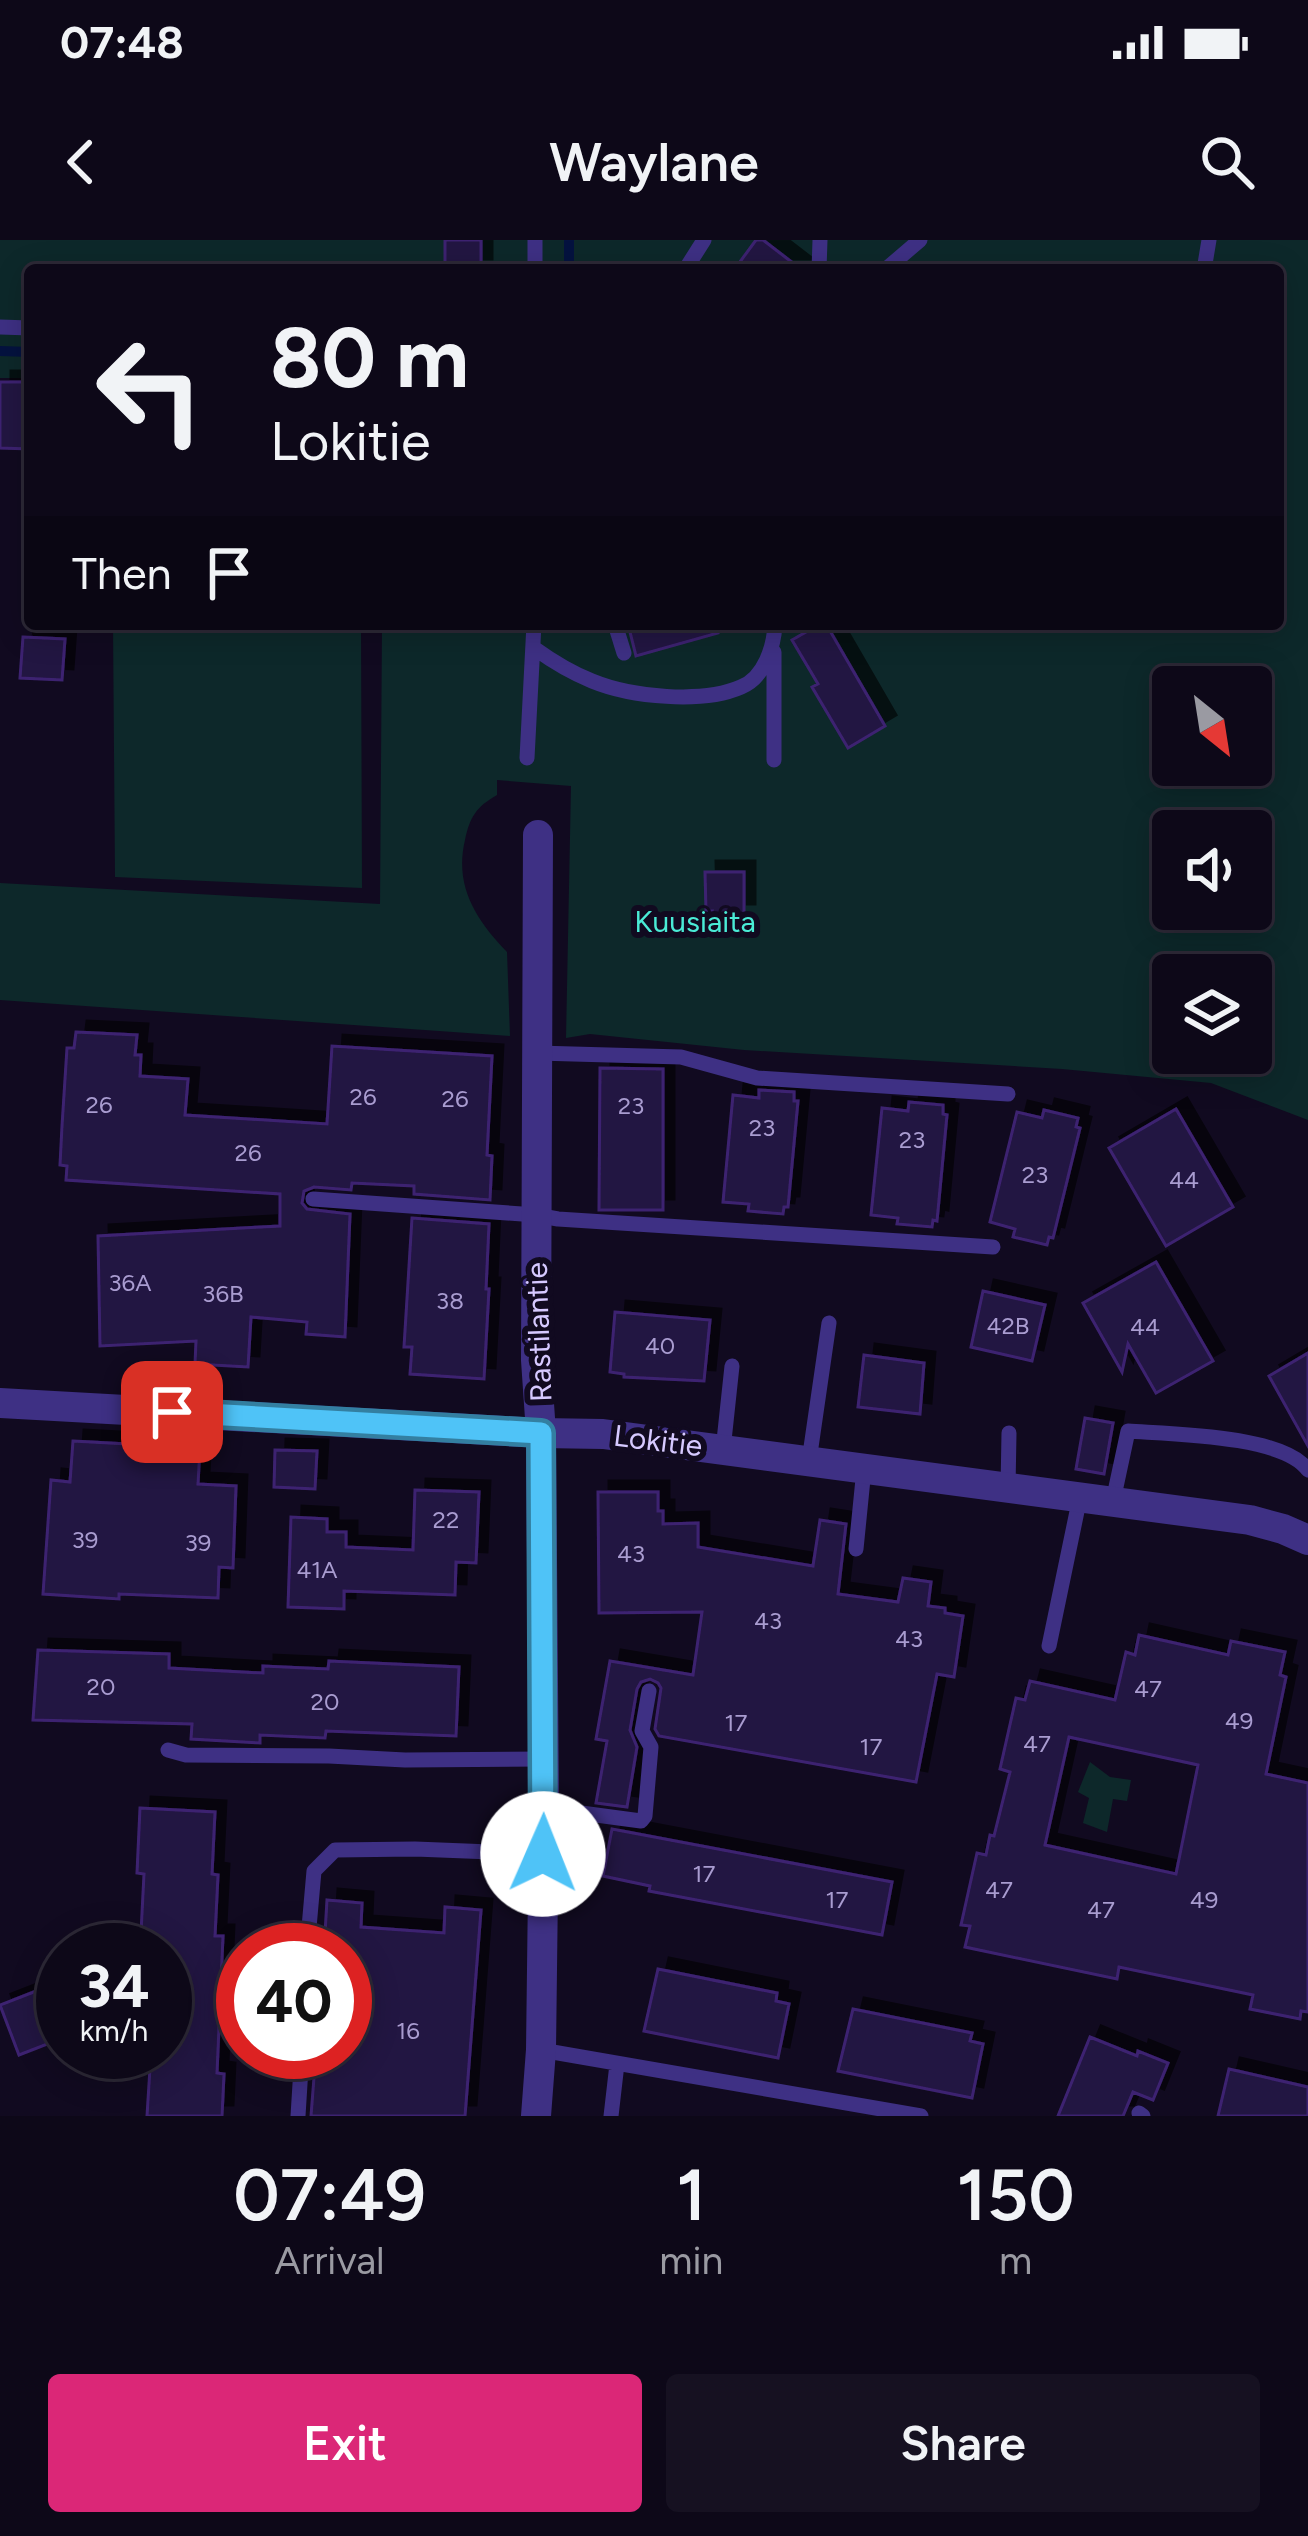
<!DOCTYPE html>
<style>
:root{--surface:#0d0818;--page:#161121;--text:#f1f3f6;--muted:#9a9aa2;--line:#2d2937;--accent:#db2777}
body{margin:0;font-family:Figtree,sans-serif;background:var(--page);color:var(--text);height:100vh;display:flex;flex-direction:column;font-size:45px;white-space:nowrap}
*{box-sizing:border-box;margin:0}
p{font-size:39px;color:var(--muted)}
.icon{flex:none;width:66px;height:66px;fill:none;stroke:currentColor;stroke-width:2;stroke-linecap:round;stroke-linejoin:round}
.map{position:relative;height:1876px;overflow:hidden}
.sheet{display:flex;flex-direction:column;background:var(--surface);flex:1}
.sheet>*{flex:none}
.hud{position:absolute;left:24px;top:24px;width:1260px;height:366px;border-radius:12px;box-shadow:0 6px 30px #0003,0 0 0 3px var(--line);background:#0d0818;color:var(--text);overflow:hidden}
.needle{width:78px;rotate:150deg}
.fabs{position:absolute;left:1152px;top:426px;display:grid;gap:24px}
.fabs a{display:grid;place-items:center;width:120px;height:120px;border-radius:12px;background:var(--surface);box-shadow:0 6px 30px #0003,0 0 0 3px var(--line);font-size:60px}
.speed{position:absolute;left:36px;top:1683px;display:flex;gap:24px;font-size:60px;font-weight:700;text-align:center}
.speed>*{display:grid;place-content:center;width:156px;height:156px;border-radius:50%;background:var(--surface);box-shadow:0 6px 30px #0003,0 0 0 3px var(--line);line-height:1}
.speed small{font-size:30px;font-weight:400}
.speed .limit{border:18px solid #d22;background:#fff;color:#111}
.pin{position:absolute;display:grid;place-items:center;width:102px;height:102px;color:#fff;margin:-51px;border-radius:24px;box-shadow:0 6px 18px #0006}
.me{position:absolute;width:132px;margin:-66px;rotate:1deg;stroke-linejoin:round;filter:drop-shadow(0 0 9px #0008)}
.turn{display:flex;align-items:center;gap:42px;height:252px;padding:0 48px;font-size:54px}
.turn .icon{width:156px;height:156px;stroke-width:2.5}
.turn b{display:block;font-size:84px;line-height:102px}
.then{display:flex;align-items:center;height:114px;padding:0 48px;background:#0003;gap:24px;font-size:45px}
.eta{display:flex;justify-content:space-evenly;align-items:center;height:204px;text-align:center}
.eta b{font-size:72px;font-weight:600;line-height:84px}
.button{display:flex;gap:24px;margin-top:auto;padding:24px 48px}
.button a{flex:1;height:138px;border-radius:12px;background:var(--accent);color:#fff;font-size:48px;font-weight:600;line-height:138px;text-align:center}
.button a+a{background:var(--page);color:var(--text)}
.status{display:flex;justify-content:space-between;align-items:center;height:84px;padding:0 60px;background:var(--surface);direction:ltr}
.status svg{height:33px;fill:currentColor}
header{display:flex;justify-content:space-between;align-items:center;height:156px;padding:0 48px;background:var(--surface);font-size:54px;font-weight:600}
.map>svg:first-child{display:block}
.green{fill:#0d282a;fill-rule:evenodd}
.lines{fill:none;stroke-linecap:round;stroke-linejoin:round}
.stream{stroke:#04123f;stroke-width:10}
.building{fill:#231443;stroke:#3d2471;stroke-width:3;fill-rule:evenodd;filter:url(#shadow)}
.service{stroke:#3e3084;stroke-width:15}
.minor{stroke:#3e3084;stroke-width:30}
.tertiary{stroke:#3e3084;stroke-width:30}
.route-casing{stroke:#337fa1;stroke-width:30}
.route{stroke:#4fc3f7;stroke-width:21}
.labels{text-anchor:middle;stroke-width:12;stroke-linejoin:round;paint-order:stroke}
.number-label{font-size:24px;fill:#a99cd0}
.park-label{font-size:30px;fill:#4aebd6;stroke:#110a20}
.street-label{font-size:30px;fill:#d6c9ff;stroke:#110a20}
</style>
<div class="status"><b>07:48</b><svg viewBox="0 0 49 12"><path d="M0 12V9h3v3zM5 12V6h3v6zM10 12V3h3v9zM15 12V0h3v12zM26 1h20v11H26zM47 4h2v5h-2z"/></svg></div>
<header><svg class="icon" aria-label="back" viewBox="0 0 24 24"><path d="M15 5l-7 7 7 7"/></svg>Waylane<svg class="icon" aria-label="search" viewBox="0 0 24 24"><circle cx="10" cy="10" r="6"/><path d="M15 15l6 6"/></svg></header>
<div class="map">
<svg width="1308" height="1876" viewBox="0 0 1308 1876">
<defs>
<filter id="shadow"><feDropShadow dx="11" dy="-11" stdDeviation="0" flood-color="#0009"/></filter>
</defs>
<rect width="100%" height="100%" fill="#110a20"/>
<path class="green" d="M 0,0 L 1308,0 L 1308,880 L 1211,843 L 1062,829 L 744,810 L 590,794 L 566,798 L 571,546 L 497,540 L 497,555 C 476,567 470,577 465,600 C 454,646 476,680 507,712 L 510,796 L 0,760 L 0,643 L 380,664 L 382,384 L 1278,384 L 1278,30 L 30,30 L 30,138 L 0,138 ZM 1173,447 L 1251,447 L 1251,525 L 1173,525 ZM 1173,591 L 1251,591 L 1251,669 L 1173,669 ZM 1173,735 L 1251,735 L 1251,813 L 1173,813 Z
M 113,384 L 361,384 L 362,648 L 115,637 Z
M 1090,1522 L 1110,1537 L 1131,1540 L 1127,1561 L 1113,1559 L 1107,1592 L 1083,1583 L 1089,1558 L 1078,1552 Z"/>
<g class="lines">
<path class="stream" d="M 569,30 L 569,0
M 0,111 L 30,112"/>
</g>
<path class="building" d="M 445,0 L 481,0 L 481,30 L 445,30 Z
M 756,0 L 763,0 L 802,30 L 734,30 Z
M 0,142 L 30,142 L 30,209 L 0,208 Z
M 628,384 L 717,384 L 718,393 L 636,416 Z
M 820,384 L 826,384 L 885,486 L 848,508 L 812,447 L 818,444 L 792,400 Z
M 23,397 L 65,399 L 62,440 L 20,438 Z
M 705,632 L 744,632 L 744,675 L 711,675 L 712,671 L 706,671 Z
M 76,792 L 137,795 L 135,815 L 141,815 L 140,836 L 188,839 L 185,875 L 327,884 L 332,806 L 492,816 L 487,915 L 492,916 L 490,960 L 414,954 L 414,946 L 352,943 L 351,950 L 314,947 L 304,951 L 302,963 L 307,969 L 350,974 L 345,1097 L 306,1094 L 307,1082 L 251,1077 L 248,1127 L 195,1124 L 196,1101 L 100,1106 L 98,996 L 280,986 L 280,954 L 66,940 L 67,926 L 60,925 L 62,886 L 67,808 L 74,808 Z
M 600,828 L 663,829 L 663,970 L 599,970 Z
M 759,850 L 794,852 L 794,861 L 798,861 L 788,967 L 784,967 L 783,974 L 748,971 L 749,964 L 723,962 L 733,855 L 759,858 Z
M 909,862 L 943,865 L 943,874 L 947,875 L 937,981 L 933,980 L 932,987 L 897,984 L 898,978 L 871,975 L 882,868 L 908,871 Z
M 1176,869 L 1233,967 L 1166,1006 L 1109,908 Z
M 1044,870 L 1078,878 L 1076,887 L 1080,888 L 1053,998 L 1049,997 L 1047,1005 L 1013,997 L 1015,989 L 990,982 L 1017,872 L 1042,878 Z
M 412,978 L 489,984 L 486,1049 L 489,1049 L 484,1139 L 410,1134 L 412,1107 L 404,1107 Z
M 1156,1022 L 1213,1121 L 1156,1153 L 1128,1104 L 1122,1132 L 1083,1063 Z
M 983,1051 L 1045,1065 L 1032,1121 L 971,1107 Z
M 615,1072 L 710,1080 L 704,1141 L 624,1137 L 624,1134 L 610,1132 Z
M 1308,1113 L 1308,1206 L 1269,1136 Z
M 864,1115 L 924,1123 L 920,1174 L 858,1167 Z
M 1085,1178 L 1113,1183 L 1104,1234 L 1076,1229 Z
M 73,1201 L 200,1208 L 198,1244 L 236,1246 L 233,1328 L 219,1327 L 218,1358 L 119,1354 L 119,1359 L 43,1354 L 51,1240 L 70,1242 Z
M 275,1210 L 317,1211 L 315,1249 L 274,1247 Z
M 415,1250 L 479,1252 L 476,1323 L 456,1322 L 455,1355 L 344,1351 L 344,1369 L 288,1367 L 291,1277 L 327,1279 L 327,1292 L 346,1292 L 346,1307 L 413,1310 Z
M 598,1252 L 658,1252 L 658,1271 L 663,1271 L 663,1284 L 698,1283 L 698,1307 L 813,1326 L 820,1280 L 846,1284 L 838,1354 L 898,1362 L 903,1338 L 931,1342 L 928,1366 L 945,1368 L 945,1373 L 963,1376 L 954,1437 L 937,1434 L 916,1542 L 659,1496 L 655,1489 L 661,1448 L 658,1443 L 650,1439 L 641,1442 L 637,1449 L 630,1490 L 637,1507 L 627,1567 L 596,1563 L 607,1501 L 596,1499 L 610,1421 L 693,1435 L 702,1372 L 599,1373 Z
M 1139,1395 L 1228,1415 L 1231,1401 L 1285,1412 L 1280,1435 L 1286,1437 L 1266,1534 L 1308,1543 L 1308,1772 L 1301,1771 L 1300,1779 L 1250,1769 L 1253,1755 L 1119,1727 L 1117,1739 L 965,1707 L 970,1686 L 961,1685 L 977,1613 L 986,1615 L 990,1595 L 994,1596 L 1010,1532 L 1000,1529 L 1016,1458 L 1025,1460 L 1030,1441 L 1115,1460 L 1126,1412 L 1135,1415 ZM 1069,1497 L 1198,1525 L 1176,1634 L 1045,1605 Z
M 38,1410 L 169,1414 L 169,1428 L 263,1433 L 263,1426 L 328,1429 L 329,1421 L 459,1427 L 456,1496 L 326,1491 L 325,1498 L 260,1495 L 260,1503 L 191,1499 L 192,1484 L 33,1480 Z
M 140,1568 L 215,1572 L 212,1634 L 218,1635 L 215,1696 L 223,1696 L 217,1833 L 224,1834 L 222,1876 L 147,1876 L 151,1812 L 165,1812 L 165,1710 L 147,1710 L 148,1693 L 141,1693 L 144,1634 L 137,1633 Z
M 612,1589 L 892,1642 L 882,1695 L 649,1651 L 650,1646 L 603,1636 Z
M 327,1660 L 362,1663 L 361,1687 L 444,1693 L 445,1667 L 481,1670 L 465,1876 L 311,1876 L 316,1812 L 345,1812 L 345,1710 L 324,1710 Z
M 658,1729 L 777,1753 L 776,1761 L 789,1764 L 778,1818 L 644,1791 Z
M 44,1748 L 63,1798 L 19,1815 L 0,1765 Z
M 853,1769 L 972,1793 L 970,1801 L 983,1804 L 972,1858 L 838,1831 Z
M 1090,1797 L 1137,1816 L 1138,1811 L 1168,1823 L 1153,1860 L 1133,1852 L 1123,1876 L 1058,1876 Z
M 1229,1829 L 1308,1847 L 1308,1876 L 1218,1876 Z"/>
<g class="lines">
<path class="service" d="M 535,30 L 535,0
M 685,30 L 704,0
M 819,30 L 820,0
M 885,30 L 920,0
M 1204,30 L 1209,0
M 0,87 L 30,88
M 615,384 L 624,413
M 534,408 C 552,421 572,433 592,441 C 631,457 702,464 741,447 C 765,437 774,406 775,384
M 527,518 L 534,384
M 774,520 L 774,412
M 537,813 L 681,817 L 757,838 L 1008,854
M 313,959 L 536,975 L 558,979 L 993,1007
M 723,1210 L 732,1126
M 809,1221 L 829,1083
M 1008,1248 L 1009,1193
M 1113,1261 L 1128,1191 C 1170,1194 1283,1195 1308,1230
M 856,1309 L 864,1229
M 1049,1406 L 1080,1257
M 168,1510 L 186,1515 L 329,1516 L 405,1520 L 544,1519
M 544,1568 L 641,1581 L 645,1576 L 651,1507 L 642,1491 L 649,1451
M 307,1710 L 314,1631 L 335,1610 L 415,1609 L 543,1614
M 541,1810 L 921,1876
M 1139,1873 L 1143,1876
M 298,1876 L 302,1812
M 611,1876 L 617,1824"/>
<path class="minor" d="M 538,595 L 536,1120 L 541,1193 L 603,1194 L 1250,1280 L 1283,1289 L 1308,1300"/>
<path class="tertiary" d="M 0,1163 L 541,1193 L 544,1568 L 541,1810 L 536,1876"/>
</g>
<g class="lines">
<g class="route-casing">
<path id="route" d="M 172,1172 L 541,1193 L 543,1614"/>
</g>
<use href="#route" class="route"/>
</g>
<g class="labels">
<g class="number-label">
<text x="363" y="865">26</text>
<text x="455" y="867">26</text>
<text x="99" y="873">26</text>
<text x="631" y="874">23</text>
<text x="762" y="896">23</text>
<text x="912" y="908">23</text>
<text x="248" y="921">26</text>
<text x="1035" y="943">23</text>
<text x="1184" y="948">44</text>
<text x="130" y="1051">36A</text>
<text x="223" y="1062">36B</text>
<text x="450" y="1069">38</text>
<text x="1008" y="1094">42B</text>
<text x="1145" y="1095">44</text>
<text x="660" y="1114">40</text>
<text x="446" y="1288">22</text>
<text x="85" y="1308">39</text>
<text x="198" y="1311">39</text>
<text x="631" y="1322">43</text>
<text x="317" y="1338">41A</text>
<text x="768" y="1389">43</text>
<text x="909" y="1407">43</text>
<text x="101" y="1455">20</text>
<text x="1148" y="1457">47</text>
<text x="325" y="1470">20</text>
<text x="1239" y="1489">49</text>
<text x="736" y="1491">17</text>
<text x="1037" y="1512">47</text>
<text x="871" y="1515">17</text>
<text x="704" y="1642">17</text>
<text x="999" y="1658">47</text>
<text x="837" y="1668">17</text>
<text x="1204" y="1668">49</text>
<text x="1101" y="1678">47</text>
<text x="408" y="1799">16</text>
</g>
<g class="park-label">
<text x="695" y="692">Kuusiaita</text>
</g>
<g class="street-label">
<text transform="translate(539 1092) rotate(-92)" y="10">Rastilantie</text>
<text transform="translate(658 1201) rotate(7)" y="10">Lokitie</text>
</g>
</g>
</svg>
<div class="fabs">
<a><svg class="needle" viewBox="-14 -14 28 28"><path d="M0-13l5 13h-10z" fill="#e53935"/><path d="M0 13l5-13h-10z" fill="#9a9aa2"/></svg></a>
<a><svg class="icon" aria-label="sound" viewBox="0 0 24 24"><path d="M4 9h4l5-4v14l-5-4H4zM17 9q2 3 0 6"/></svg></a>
<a><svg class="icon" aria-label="layers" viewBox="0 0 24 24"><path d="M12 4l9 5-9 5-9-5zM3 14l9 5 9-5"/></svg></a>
</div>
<div class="speed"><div>34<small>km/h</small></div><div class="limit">40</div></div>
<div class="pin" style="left:172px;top:1172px;background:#d93025"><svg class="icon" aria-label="arrive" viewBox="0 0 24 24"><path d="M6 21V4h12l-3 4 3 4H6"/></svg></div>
<svg class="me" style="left:543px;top:1614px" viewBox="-20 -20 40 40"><circle r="19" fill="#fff"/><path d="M0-13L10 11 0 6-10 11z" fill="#4fc3f7"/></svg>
<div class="hud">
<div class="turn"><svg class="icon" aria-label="left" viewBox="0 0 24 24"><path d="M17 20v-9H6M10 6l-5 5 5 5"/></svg><div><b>80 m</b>Lokitie</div></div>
<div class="then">Then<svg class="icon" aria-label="arrive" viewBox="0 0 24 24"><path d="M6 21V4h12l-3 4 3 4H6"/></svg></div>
</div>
</div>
<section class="sheet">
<div class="eta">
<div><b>07:49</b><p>Arrival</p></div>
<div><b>1</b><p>min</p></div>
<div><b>150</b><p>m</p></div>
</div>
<div class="button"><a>Exit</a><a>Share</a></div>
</section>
